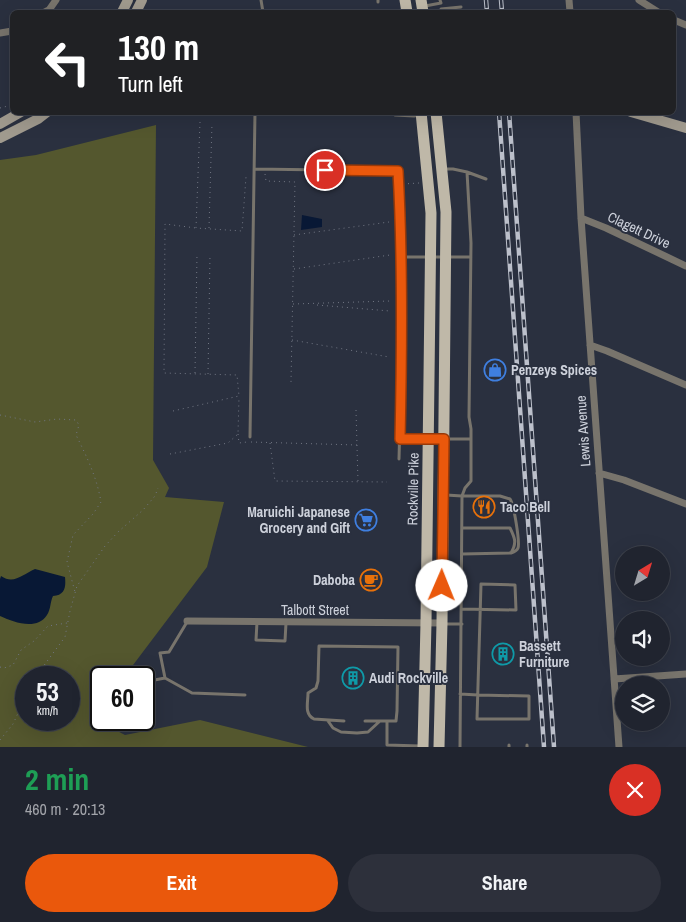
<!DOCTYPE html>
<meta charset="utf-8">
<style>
:root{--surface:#20242f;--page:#2d303b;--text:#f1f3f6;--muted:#a2a4aa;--line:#3d414b;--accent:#ea580c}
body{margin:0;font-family:"Archivo Narrow",sans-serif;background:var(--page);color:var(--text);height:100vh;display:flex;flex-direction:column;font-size:19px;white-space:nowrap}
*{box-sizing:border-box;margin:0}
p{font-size:16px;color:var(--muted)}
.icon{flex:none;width:28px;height:28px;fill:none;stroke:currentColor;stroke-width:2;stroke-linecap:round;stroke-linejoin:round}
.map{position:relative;height:747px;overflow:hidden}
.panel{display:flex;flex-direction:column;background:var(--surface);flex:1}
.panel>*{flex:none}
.banner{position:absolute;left:10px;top:10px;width:666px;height:105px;border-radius:8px;box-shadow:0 5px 20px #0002,0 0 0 1px var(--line);background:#202124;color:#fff;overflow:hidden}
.needle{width:32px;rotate:38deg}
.tools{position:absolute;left:615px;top:546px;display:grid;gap:10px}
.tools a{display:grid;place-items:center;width:55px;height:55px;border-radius:50%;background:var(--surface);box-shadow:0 5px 20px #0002,0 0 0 1px var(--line);font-size:25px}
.speed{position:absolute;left:15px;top:666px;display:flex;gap:10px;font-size:25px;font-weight:700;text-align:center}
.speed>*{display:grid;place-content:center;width:65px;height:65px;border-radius:50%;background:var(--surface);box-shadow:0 5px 20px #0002,0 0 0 1px var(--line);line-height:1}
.speed small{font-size:12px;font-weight:400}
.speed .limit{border:2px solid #111;border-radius:8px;background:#fff;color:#111}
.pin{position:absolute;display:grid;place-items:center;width:42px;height:42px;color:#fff;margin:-21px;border:2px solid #fff;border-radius:50%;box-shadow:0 1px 5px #0007}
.me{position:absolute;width:55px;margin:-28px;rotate:1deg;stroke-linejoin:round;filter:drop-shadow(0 0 4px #0008)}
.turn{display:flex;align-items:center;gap:18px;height:105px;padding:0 25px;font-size:22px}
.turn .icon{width:65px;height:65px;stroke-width:2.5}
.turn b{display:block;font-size:35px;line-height:42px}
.round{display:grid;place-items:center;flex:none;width:52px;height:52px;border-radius:26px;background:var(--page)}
.headline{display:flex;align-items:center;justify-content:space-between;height:85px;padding:0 25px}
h1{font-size:30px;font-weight:800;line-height:38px;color:#1e9e55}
.primary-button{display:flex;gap:10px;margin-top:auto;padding:10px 25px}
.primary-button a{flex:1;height:58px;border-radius:30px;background:var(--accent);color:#fff;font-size:20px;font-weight:800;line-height:58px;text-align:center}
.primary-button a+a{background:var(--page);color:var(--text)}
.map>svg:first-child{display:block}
.green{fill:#54572e;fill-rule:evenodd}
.water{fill:#081835}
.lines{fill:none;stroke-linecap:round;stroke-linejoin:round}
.path{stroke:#727784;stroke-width:1;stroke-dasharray:1 4;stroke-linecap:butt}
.lane{stroke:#78746c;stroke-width:3}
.street{stroke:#78746c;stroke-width:7}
.secondary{stroke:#a09a8e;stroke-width:10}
.primary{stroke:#bfb8a8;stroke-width:11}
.rail-casing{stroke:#bcc0cb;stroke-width:4.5}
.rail{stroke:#2a303f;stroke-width:2.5;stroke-dasharray:8;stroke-linecap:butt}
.route-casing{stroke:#983908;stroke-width:12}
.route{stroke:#ea580c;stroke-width:9}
.labels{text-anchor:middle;stroke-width:4;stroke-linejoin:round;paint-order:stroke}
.street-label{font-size:14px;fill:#cdd1db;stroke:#2a303f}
.poi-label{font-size:14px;font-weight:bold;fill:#cdd1db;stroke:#2a303f;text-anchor:start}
</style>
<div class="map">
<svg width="686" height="747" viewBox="0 0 686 747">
<rect width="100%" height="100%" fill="#2a303f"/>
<path class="green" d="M 156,125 L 153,460 L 169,488 L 165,497 L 224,502 L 207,567 L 124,677 L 101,678 L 102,723 L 125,735 L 200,720 L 308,747 L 0,747 L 0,160 L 36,155 ZM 26,678 L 69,678 L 69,720 L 26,720 Z"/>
<path class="water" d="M 302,215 L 322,219 L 322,227 L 301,230 Z
M 35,569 L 65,577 C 66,587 65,595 53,596 C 50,602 51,609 47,615 C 37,631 13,622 0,616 L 0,579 L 1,576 C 14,585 23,574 35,569 Z"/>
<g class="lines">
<path class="path" d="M 0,108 L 12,105
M 200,122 L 196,228 L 242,231 L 246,177 L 248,177
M 265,174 L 266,181 L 295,182 L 291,382
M 403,184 L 419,183
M 209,228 L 212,123
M 294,235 L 389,222
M 294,269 L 390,255
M 293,304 L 390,301
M 317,305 L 390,311
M 292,340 L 389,357
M 195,373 L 197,254
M 208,374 L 210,255
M 356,410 L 358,482
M 173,411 L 239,396 L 237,375 L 164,373 L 165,224 L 196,228
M 0,415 L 35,422 L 57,419 L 76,420 L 79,425 L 76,435 C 87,457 97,478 101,502 L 93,514 L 73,535 L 67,562 L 75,592
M 238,434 L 239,443 L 247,442
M 251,442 L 357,445
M 270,443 L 275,481 L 387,482
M 170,454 L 228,443 L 238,434 L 239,397
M 0,667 L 4,668 L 13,665 L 21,650 L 34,641 L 48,626 L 67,623
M 37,678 L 45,664 L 65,637 L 70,611 L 77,586 L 105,546 L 118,532 L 143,510 L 155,496 L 158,488
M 0,740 L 13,724 L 26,696"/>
<path class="lane" d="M 261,0 L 263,12
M 378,0 L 378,2
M 425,6 L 441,3 L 440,0
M 441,9 L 461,7
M 394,112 L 395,115 L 414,116 L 419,115
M 254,169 L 398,171 C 403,267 402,363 399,459
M 445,169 L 453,169 L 467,172 L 471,243 L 469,417 L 471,429 L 471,481 L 465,488 L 462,496 L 500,496 L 510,499 C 514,504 520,543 518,548 C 517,551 514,552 511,553
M 467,172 L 486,179
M 401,257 L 471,257
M 250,437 L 255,112
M 400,439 L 425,440
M 447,439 L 471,439
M 446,495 L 462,496 L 460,747
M 462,554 L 511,553 C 517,543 515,538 510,528 L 462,528
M 257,622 L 256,640 L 285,641 L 286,623
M 445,624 L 462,624
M 165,678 L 192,693 L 245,695
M 144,682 L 165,678 L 160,653 L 169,652 L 187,622
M 460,694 L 478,695 L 529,696 L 529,719 L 477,719 C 478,674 480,629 481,584 L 515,585 L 516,610 L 462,609
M 328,721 L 333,728 L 341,732 L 357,733 L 368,732 L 380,721
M 344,721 L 314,719 C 304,714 308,703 308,693 L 316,688 L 318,681 L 319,646 L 398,647 L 397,711 L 396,721 L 387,721
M 365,721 L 387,721 L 387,745 L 420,746
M 527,745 L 527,747
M 509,747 L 509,745"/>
<path class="street" d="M 569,0 L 570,12
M 639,0 L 658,12
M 45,12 L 49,10 L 56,0
M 674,20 L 686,25
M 0,33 L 12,31
M 576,112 L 581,218 L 619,747
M 581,218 L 606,228 L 686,266
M 590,345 L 607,351 L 686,385
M 599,473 L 624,480 L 686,504
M 187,621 L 442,623
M 614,679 L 686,674"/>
<path class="secondary" d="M 122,12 L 128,0
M 136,12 L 142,0
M 631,112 L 686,128
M 0,124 L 21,112
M 0,138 L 38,119 L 47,112"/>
<path class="primary" d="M 405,0 L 407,12
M 421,0 L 423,12
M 421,112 L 431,213 L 426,623 L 423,747
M 436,112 L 446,212 L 442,623 L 439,747"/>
<g class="rail-casing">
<path id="rail" d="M 486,0 L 487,12
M 501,0 L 502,12
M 499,112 L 544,747
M 509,112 L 554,747"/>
</g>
<use href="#rail" class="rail"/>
</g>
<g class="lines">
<g class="route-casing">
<path id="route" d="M 325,170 L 398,171 C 403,260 402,350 400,439 L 444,439 L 442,586"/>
</g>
<use href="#route" class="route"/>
</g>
<defs>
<g id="shop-ring" transform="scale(1.125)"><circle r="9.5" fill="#2a303f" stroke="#3f7fe0" stroke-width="1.5"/><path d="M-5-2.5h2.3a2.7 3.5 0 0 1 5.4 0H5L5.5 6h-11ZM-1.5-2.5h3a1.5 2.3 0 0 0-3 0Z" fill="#3f7fe0"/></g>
<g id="restaurant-ring" transform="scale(1.125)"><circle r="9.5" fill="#2a303f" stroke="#e8710a" stroke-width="1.5"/><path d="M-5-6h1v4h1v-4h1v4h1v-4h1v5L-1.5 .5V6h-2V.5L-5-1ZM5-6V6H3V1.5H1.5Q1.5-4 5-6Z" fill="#e8710a"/></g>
<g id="supermarket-ring" transform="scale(1.125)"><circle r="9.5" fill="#2a303f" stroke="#3f7fe0" stroke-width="1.5"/><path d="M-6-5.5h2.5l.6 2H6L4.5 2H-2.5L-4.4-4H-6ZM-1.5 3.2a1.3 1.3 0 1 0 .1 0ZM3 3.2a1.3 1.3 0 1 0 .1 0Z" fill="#3f7fe0"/></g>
<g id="cafe-ring" transform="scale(1.125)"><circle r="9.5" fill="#2a303f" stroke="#e8710a" stroke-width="1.5"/><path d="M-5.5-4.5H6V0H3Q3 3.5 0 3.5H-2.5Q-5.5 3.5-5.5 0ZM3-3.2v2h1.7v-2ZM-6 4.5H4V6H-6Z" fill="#e8710a"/></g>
<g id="building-ring" transform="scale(1.125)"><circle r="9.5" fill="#2a303f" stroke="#0f9aa8" stroke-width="1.5"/><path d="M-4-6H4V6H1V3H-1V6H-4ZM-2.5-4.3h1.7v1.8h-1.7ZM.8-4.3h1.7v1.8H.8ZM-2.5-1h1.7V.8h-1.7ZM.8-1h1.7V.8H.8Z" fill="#0f9aa8"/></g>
</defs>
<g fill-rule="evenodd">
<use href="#shop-ring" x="495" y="370"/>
<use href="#restaurant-ring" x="484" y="507"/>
<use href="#supermarket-ring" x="366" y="520"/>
<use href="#cafe-ring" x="371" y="580"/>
<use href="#building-ring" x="503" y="654"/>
<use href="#building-ring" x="353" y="678"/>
</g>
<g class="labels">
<g class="street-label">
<text transform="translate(639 230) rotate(25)" y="5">Clagett Drive</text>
<text transform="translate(583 431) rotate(-94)" y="5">Lewis Avenue</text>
<text transform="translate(413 489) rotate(-89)" y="5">Rockville Pike</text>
<text x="315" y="615">Talbott Street</text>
</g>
<g class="poi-label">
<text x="511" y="375">Penzeys Spices</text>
<text x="500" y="512">Taco Bell</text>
<text x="350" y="517" text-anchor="end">Maruichi Japanese<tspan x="350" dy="16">Grocery and Gift</tspan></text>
<text x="355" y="585" text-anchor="end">Daboba</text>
<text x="519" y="651">Bassett<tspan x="519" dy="16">Furniture</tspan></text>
<text x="369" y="683">Audi Rockville</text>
</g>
</g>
</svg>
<div class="tools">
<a><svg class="needle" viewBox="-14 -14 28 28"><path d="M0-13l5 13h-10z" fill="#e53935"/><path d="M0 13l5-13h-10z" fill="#a2a4aa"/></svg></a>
<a><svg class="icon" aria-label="sound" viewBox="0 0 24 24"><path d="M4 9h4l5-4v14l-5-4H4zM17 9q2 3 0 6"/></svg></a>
<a><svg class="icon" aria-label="layers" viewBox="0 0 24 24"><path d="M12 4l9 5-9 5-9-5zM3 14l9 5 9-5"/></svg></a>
</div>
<div class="speed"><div>53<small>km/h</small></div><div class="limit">60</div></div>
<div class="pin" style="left:325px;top:170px;background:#d93025"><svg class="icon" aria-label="arrive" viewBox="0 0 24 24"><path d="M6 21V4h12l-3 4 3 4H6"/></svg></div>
<svg class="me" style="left:442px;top:586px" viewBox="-20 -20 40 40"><circle r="19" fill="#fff"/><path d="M0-13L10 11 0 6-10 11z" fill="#ea580c"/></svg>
<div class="banner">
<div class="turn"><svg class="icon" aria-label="left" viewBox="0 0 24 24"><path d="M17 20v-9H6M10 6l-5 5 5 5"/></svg><div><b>130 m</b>Turn left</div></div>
</div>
</div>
<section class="panel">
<div class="headline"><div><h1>2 min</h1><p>460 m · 20:13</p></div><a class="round" style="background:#d93025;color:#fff"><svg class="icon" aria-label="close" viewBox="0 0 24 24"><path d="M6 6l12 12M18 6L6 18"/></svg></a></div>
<div class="primary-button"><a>Exit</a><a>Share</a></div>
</section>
